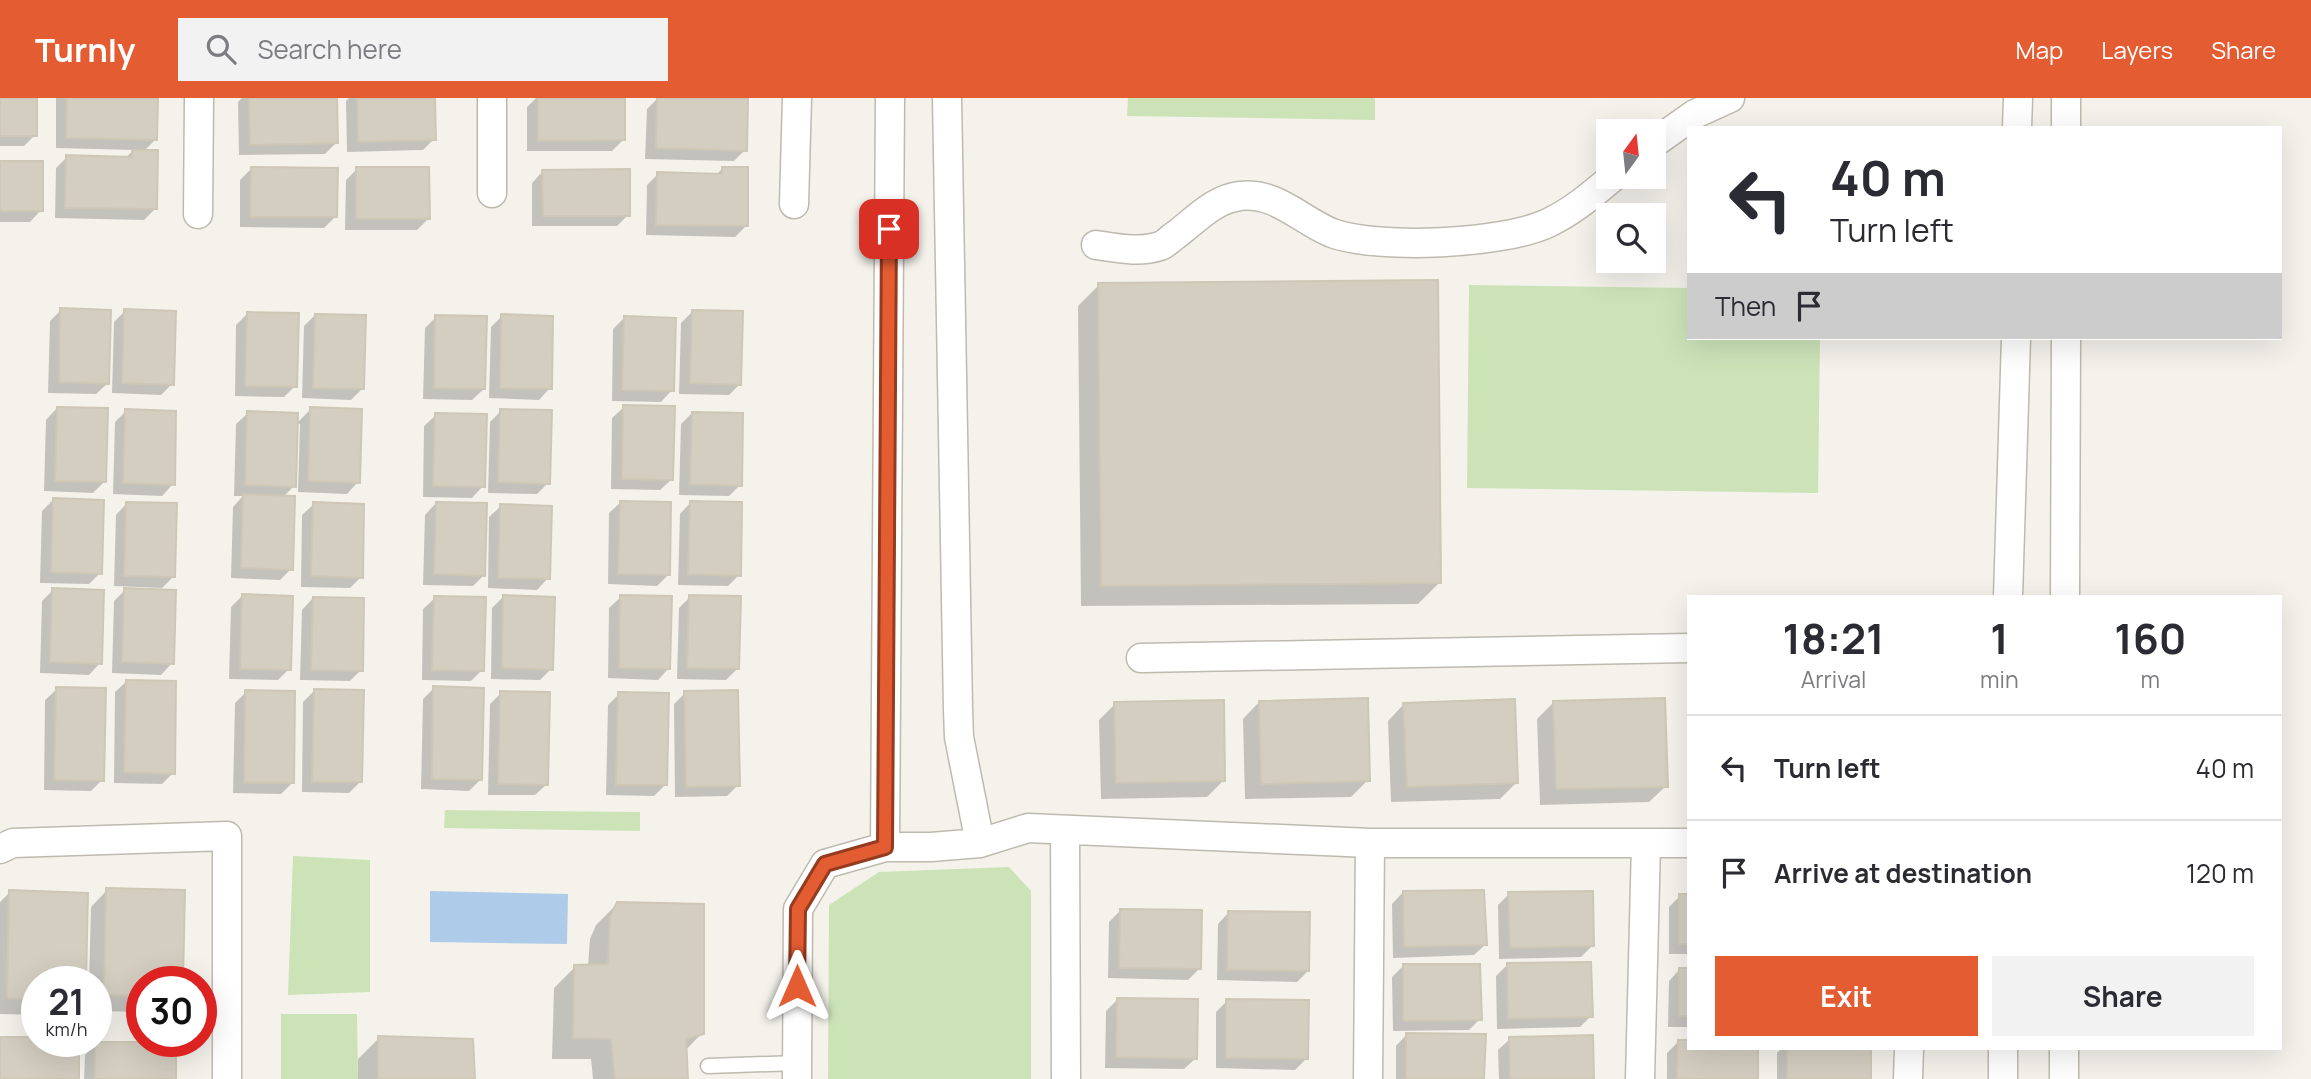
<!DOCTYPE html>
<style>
:root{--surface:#fff;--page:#f2f2f3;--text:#2b2b33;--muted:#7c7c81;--line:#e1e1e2;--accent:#e45c32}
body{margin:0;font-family:Manrope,sans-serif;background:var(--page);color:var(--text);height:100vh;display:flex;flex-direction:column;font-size:26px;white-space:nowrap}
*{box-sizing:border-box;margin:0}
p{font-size:23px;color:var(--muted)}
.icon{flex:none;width:38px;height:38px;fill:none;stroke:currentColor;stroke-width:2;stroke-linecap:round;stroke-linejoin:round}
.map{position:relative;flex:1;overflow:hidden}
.panel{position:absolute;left:1687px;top:497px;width:595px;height:455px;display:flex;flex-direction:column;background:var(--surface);border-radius:0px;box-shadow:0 7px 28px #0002}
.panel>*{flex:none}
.guide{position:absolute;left:1687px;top:28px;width:595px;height:214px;border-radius:0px;box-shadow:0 7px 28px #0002;background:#fff;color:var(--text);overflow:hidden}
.needle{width:46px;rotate:15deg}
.fabs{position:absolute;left:1596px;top:21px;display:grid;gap:14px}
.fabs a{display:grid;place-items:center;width:70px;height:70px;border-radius:0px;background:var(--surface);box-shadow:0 7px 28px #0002;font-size:35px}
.speed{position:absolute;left:21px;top:868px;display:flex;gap:14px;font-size:35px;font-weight:700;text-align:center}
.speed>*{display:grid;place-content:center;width:91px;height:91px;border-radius:50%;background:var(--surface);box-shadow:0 7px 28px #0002;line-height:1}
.speed small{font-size:18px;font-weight:400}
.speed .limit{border:10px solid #d22;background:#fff;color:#111}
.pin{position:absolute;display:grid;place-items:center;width:60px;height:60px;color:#fff;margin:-30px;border-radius:14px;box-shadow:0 4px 10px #0006}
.me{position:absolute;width:77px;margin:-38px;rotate:0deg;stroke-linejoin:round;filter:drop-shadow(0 0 5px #0008)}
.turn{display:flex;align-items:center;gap:24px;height:147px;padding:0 28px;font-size:32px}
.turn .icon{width:91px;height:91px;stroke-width:2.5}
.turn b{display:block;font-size:49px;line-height:60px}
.then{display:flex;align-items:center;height:66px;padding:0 28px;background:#0003;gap:14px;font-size:26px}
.eta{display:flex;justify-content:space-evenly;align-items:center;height:119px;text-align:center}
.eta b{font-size:42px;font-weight:700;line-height:49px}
.action{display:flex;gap:14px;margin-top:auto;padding:14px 28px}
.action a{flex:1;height:80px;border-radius:0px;background:var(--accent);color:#fff;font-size:28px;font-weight:700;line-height:80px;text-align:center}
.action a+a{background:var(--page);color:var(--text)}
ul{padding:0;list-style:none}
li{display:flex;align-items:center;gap:21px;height:105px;padding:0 28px;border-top:2px solid var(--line)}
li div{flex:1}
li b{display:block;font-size:26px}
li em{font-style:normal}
header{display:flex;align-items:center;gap:42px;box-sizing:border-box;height:98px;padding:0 35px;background:var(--accent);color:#fff}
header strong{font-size:33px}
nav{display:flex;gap:38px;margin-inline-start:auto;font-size:24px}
.search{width:490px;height:63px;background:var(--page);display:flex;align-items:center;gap:18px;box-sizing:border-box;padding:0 24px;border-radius:0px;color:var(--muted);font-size:26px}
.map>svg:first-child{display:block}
.green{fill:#cce3b8}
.water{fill:#aecce9}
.shadow{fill:#0003}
.building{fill:#d4cec1;stroke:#cec7b5;stroke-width:2}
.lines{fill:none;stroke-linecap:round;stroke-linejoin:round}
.lane-casing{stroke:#bebaae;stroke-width:17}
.street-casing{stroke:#bebaae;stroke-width:31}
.lane{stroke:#fff;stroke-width:14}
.street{stroke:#fff;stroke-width:28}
.route-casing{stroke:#943c20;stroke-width:18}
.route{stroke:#e45c32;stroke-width:12}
</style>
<header>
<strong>Turnly</strong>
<div class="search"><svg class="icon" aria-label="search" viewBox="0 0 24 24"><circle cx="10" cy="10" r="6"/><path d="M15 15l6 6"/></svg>Search here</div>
<nav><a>Map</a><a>Layers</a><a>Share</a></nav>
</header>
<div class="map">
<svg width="2311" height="981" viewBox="0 0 2311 981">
<rect width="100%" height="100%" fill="#f4f2eb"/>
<path class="green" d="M 1128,0 L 1375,0 L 1375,22 L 1127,18 Z
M 1469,187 L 1689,190 L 1689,240 L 1820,240 L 1818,395 L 1467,390 Z
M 445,712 L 640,714 L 640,733 L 444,730 Z
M 293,758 L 370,762 L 370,894 L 288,897 Z
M 1009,769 L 1031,793 L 1031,981 L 828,981 L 829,807 L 879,774 Z
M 357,916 L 358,981 L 281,981 L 281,916 Z"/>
<path class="water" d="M 430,793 L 568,796 L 567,846 L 430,844 Z"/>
<path class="shadow" d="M 0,0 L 35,0 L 35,37 L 24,48 L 0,48 Z
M 56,0 L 156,0 L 156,41 L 143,54 L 155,111 L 144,122 L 55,120 L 56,70 L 67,59 L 125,60 L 134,52 L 56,50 Z
M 242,0 L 336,0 L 337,44 L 325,56 L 239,57 L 238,4 Z
M 349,0 L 433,0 L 434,41 L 423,52 L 347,54 L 346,3 Z
M 536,0 L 623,0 L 624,41 L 612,53 L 527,53 L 527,9 Z
M 658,0 L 747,0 L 745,52 L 734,63 L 645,61 L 647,11 Z
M 0,65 L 41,112 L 30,124 L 0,124 Z
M 723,70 L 746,128 L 735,139 L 646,137 L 647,87 L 658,76 L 716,77 Z
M 251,71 L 335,119 L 324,130 L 240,129 L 240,82 Z
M 357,71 L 428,121 L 417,132 L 345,132 L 346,82 Z
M 543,73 L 628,117 L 617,128 L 532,128 L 532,85 Z
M 1099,187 L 1439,485 L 1418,506 L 1081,508 L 1078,208 Z
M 61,212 L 108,285 L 96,296 L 48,295 L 50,223 Z
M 125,213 L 172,286 L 161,297 L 112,295 L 114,224 Z
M 692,214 L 740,286 L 729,297 L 679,296 L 681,225 Z
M 248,215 L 295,288 L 284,299 L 235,298 L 236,227 Z
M 315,217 L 362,291 L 351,302 L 302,300 L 304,228 Z
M 502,218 L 550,290 L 539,302 L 489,300 L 491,229 Z
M 436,219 L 484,291 L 472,302 L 423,301 L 425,230 Z
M 624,220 L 672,292 L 661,304 L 612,303 L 613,231 Z
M 624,309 L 672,381 L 660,392 L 611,391 L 612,320 Z
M 57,310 L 104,384 L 93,395 L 44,393 L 46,322 Z
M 311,311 L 358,384 L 347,396 L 298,394 L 300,326 L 296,326 Z
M 126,313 L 173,386 L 162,398 L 113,396 L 115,324 Z
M 501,313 L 548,385 L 537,396 L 488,395 L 490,324 Z
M 248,315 L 294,388 L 283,399 L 291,471 L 280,482 L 231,480 L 233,409 L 243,398 L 234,398 L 236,326 Z
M 692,315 L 740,387 L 729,398 L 679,397 L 681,326 Z
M 436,317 L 483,388 L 472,400 L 423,399 L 424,328 Z
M 53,402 L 100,475 L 89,486 L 40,485 L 42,413 Z
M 621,404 L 668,477 L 657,488 L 608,486 L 609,415 Z
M 691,404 L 739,477 L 728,488 L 678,487 L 680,416 Z
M 127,405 L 173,479 L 162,490 L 114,488 L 116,417 Z
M 436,405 L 484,477 L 473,488 L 423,487 L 425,417 Z
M 314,406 L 361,479 L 350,490 L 301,489 L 302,417 Z
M 501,408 L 548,480 L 537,492 L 488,490 L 489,419 Z
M 53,492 L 100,565 L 89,577 L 40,575 L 42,503 Z
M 125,492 L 172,565 L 161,577 L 112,575 L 114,503 Z
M 242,498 L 289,571 L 278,582 L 229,581 L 231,509 Z
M 503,499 L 551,571 L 540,582 L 491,581 L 492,510 Z
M 621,499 L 669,570 L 658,582 L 608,580 L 609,510 Z
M 690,499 L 737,571 L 726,582 L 677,581 L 679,510 Z
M 313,500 L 361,572 L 350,583 L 300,582 L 302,512 Z
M 435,500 L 482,572 L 471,583 L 422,582 L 423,511 Z
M 127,583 L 173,675 L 162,686 L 114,685 L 115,594 Z
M 434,590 L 480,682 L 469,693 L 421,691 L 423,601 Z
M 57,591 L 102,682 L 91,693 L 44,692 L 45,602 Z
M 314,593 L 360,684 L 349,695 L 302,694 L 303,604 Z
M 246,594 L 292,685 L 281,696 L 233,695 L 235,605 Z
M 501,595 L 547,686 L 535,697 L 488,697 L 490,606 Z
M 685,595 L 738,687 L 727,698 L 675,699 L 674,606 Z
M 619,596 L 665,687 L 654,698 L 606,697 L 608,607 Z
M 1259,604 L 1368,682 L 1351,699 L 1245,701 L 1243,621 Z
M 1553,605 L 1666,688 L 1649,704 L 1540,707 L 1537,621 Z
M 1115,606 L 1224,682 L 1207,699 L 1101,701 L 1099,622 Z
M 1404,606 L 1516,685 L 1500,701 L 1391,704 L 1388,623 Z
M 1689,614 L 1689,700 L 1688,700 L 1687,616 Z
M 107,792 L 142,884 L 142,914 L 96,913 L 96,884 L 89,884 L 91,809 Z
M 10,794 L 37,884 L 37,917 L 0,916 L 0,804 Z
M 1403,794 L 1486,846 L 1474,857 L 1393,860 L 1392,806 Z
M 1509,796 L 1593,847 L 1581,859 L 1499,861 L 1498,807 Z
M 1680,798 L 1689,798 L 1689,856 L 1669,856 L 1669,809 Z
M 617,806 L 702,935 L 685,953 L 686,981 L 593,981 L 591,961 L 552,961 L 554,890 L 575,869 L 588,868 L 590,841 L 596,827 Z
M 1121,812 L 1199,871 L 1188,882 L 1108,880 L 1109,824 Z
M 1229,814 L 1308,873 L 1297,884 L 1217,882 L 1218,826 Z
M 1507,867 L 1591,918 L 1580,929 L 1497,931 L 1496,878 Z
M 1403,868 L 1480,921 L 1469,932 L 1393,933 L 1392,879 Z
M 1680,871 L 1689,871 L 1689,929 L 1668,929 L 1669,883 Z
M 1117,902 L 1196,960 L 1184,971 L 1105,970 L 1106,913 Z
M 1227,903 L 1306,961 L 1295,972 L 1216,970 L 1216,914 Z
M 1407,936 L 1482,981 L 1396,981 L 1396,948 Z
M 379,940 L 473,981 L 358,981 L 358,961 Z
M 1510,941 L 1592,981 L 1499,981 L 1498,952 Z
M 1678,944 L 1689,950 L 1756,981 L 1667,981 L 1667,955 Z
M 96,946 L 174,981 L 84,981 L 85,957 Z
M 1782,950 L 1869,950 L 1869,981 L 1777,981 L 1777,955 Z"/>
<path class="building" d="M 0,0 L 37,0 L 37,38 L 0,38 Z
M 67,0 L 158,0 L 157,42 L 66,40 Z
M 249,0 L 337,0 L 338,45 L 250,47 Z
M 357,0 L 435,0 L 436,42 L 358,44 Z
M 538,0 L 625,0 L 625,42 L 538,43 Z
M 657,0 L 748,0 L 747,53 L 656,50 Z
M 132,52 L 158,52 L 157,111 L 65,110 L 66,57 L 132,59 Z
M 0,63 L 43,63 L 43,113 L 0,113 Z
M 251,69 L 338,70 L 337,119 L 250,119 Z
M 356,69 L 429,69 L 430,121 L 356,121 Z
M 722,69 L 748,69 L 748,128 L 656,127 L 657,74 L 722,76 Z
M 630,71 L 630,118 L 543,118 L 542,72 Z
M 1438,182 L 1441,485 L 1101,488 L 1098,185 Z
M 60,210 L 111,212 L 109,286 L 59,284 Z
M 124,211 L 176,213 L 174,287 L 122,285 Z
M 692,212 L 743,213 L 741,287 L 690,285 Z
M 247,214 L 299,215 L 297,289 L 245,288 Z
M 315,216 L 366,217 L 364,291 L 313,290 Z
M 501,216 L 553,218 L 552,291 L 500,290 Z
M 435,217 L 487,218 L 485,291 L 434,290 Z
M 624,218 L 676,220 L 674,293 L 622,292 Z
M 623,307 L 675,308 L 673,382 L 622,381 Z
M 57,309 L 108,310 L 106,384 L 55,383 Z
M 310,309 L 362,311 L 360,385 L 308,383 Z
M 125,311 L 176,313 L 175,387 L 123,385 Z
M 500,311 L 552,312 L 550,386 L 498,384 Z
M 247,313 L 298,315 L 296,389 L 245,387 Z
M 692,314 L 743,315 L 742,388 L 690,386 Z
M 435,315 L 487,316 L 485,389 L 433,388 Z
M 243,396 L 295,398 L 293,472 L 241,470 Z
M 53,400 L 104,402 L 102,476 L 51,474 Z
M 620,403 L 671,404 L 670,477 L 618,476 Z
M 690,403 L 742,404 L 741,478 L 688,476 Z
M 126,404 L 177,405 L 175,479 L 124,478 Z
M 313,404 L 364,406 L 363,480 L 311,478 Z
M 436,404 L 487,405 L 485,478 L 434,476 Z
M 500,406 L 552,408 L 550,481 L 498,480 Z
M 52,490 L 104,492 L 102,566 L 50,564 Z
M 124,490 L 176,492 L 174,566 L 122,564 Z
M 242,496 L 293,498 L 291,572 L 240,571 Z
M 503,497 L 555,499 L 553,572 L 502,570 Z
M 620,497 L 672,498 L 670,571 L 619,570 Z
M 689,497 L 741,498 L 739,571 L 687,570 Z
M 434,498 L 486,499 L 484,573 L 432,572 Z
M 313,499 L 364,500 L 363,573 L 311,572 Z
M 126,582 L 176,583 L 175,676 L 124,674 Z
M 433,588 L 484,590 L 482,682 L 432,681 Z
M 56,589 L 106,590 L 104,683 L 54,682 Z
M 314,591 L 364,592 L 362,684 L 312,684 Z
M 245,592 L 295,593 L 294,685 L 244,685 Z
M 738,592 L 740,688 L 686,689 L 684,593 Z
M 500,593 L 550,594 L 548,687 L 498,686 Z
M 618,594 L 669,595 L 667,687 L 616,687 Z
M 1368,600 L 1370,683 L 1261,686 L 1259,603 Z
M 1665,600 L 1668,689 L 1556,691 L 1553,603 Z
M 1515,601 L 1518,685 L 1407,689 L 1403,605 Z
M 1224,602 L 1225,683 L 1116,685 L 1114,604 Z
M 106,790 L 185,792 L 183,884 L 142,884 L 142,898 L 104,897 Z
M 9,792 L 88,795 L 86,884 L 37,884 L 37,901 L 7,900 Z
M 1484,792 L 1487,847 L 1404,849 L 1403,793 Z
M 1593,793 L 1594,848 L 1510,850 L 1508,794 Z
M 1679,796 L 1689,796 L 1689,846 L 1679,846 Z
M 617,804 L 704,806 L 704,936 L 686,941 L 688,981 L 615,981 L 611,941 L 573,940 L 574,867 L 608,866 L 610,819 Z
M 1120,811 L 1202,812 L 1201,871 L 1119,870 Z
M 1228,813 L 1310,814 L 1309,873 L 1227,872 Z
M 1591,864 L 1593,919 L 1508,921 L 1507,865 Z
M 1403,866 L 1480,866 L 1482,922 L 1403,923 Z
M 1679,870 L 1689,870 L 1689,918 L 1679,918 Z
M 1117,900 L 1198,901 L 1197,961 L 1116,959 Z
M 1226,901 L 1309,902 L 1308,961 L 1226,960 Z
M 1406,935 L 1486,936 L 1484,981 L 1406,981 Z
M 1593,937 L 1594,981 L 1510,981 L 1509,939 Z
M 378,938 L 473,941 L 475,981 L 378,981 Z
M 0,939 L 37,939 L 37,943 L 79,943 L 79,981 L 0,981 Z
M 1678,942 L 1689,942 L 1689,950 L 1758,950 L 1758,981 L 1677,981 Z
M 95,944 L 176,944 L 176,981 L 95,981 Z
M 1787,950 L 1871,950 L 1871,981 L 1787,981 Z"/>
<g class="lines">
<g class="lane-casing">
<path id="lane" d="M 708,968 L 797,965"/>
</g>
<g class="street-casing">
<path id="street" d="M 947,0 L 958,611 L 959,639 L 980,745
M 2017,30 L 2018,0
M 2066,30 L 2066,0
M 1654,45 L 1695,16 L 1730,0
M 492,95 L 492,0
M 794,106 L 797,0
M 198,116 L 199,0
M 1096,147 C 1117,150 1139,155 1160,148 C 1164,147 1169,142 1173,139 C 1194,124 1213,101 1240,98 C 1275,93 1302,123 1332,135 C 1378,152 1504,146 1548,125 C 1572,114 1593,96 1613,79
M 2008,499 L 2016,240
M 2065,499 L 2066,240
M 1141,560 L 1689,550
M 1065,732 L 1066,981
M 885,749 L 890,0
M 0,751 L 13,745 L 227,738 L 227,981
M 797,981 L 798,811 L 825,766 L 885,749 L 931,749 L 980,745 L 1028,730 L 1370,745 L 1689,745
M 1368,981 L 1370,745
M 1640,981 L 1646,746
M 1908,981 L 1909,950
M 2003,981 L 2003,950
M 2064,981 L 2064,950"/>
</g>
<use href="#lane" class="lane"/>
<use href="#street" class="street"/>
</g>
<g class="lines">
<g class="route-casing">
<path id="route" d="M 797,888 L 798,811 L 825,766 L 885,749 L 889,131"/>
</g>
<use href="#route" class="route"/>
</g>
</svg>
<div class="fabs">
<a><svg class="needle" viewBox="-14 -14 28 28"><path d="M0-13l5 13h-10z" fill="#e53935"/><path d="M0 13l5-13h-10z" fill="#7c7c81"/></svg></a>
<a><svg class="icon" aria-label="search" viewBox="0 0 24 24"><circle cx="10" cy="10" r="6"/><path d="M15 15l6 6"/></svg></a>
</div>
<div class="speed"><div>21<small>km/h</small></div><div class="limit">30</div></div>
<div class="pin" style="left:889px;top:131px;background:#d93025"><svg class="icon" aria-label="arrive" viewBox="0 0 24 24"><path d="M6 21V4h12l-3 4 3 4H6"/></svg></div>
<svg class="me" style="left:797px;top:888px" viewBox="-20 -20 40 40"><path d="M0-17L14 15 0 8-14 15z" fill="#e45c32" stroke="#fff" stroke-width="4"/></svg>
<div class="guide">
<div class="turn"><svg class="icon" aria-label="left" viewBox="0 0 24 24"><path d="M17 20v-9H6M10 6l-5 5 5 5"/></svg><div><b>40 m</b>Turn left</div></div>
<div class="then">Then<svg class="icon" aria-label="arrive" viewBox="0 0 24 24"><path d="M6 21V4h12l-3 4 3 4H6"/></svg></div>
</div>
<section class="panel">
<div class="eta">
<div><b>18:21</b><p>Arrival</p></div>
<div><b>1</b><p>min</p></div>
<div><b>160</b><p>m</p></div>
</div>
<ul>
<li><svg class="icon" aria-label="left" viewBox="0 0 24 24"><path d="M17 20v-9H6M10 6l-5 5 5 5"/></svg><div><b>Turn left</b></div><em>40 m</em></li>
<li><svg class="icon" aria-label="arrive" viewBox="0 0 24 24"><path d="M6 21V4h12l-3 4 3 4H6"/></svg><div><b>Arrive at destination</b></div><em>120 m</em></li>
</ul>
<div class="action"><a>Exit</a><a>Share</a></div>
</section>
</div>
